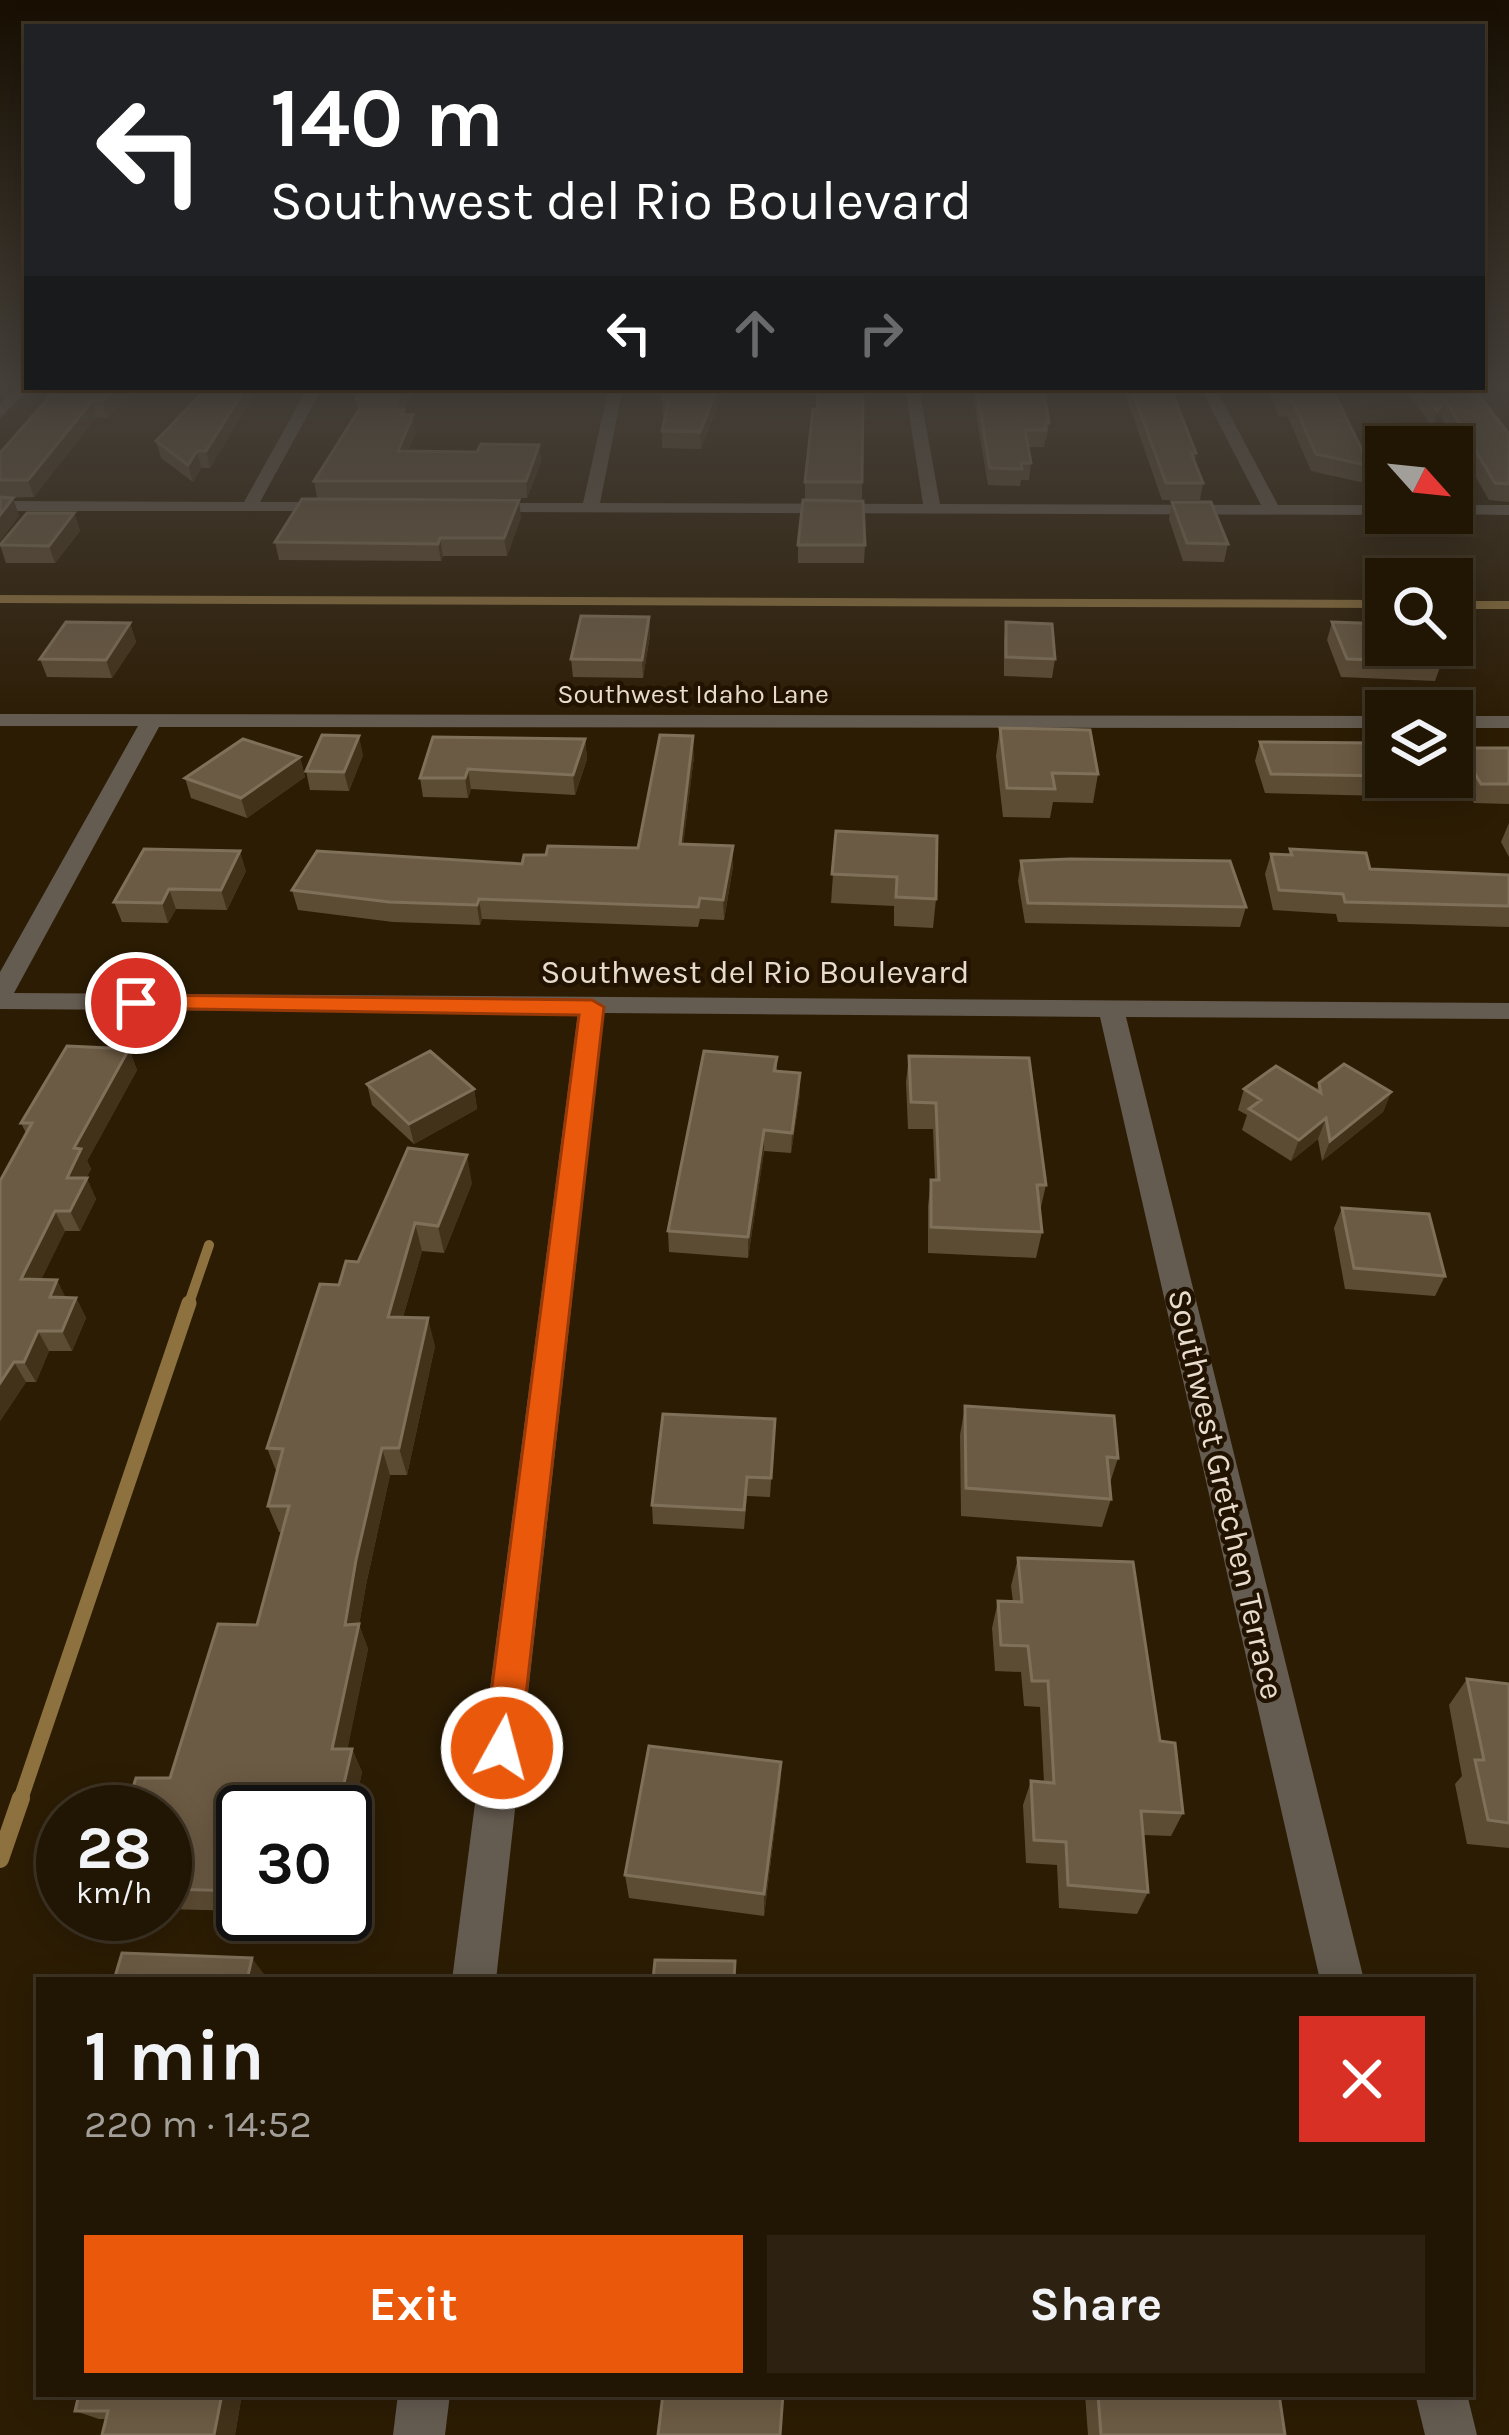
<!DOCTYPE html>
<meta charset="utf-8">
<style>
:root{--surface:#211503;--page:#2d2212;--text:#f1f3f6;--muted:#a29f9a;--line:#3e3425;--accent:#ea580c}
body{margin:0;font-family:Karla,sans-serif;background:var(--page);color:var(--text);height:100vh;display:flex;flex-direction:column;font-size:45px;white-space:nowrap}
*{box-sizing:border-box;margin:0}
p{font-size:39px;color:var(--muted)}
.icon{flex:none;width:66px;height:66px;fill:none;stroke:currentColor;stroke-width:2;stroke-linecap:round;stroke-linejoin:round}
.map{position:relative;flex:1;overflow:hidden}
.panel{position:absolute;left:36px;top:1977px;width:1437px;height:420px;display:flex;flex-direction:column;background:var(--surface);border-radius:0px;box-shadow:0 6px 30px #0003,0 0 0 3px var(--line)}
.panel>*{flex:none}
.hud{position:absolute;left:24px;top:24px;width:1461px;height:366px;border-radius:0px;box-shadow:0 6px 30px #0003,0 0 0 3px var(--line);background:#202124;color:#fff;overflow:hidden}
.needle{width:78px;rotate:117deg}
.controls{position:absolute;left:1365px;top:426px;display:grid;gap:24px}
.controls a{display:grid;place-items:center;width:108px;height:108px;border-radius:0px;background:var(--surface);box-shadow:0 6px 30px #0003,0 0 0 3px var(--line);font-size:60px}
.speed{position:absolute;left:36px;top:1785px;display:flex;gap:24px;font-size:60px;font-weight:700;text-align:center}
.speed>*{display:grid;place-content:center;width:156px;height:156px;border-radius:50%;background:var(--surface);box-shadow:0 6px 30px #0003,0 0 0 3px var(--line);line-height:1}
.speed small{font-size:30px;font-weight:400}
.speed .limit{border:6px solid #111;border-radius:18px;background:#fff;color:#111}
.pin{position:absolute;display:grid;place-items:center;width:102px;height:102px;color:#fff;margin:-51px;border:6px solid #fff;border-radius:50%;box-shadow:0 3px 12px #0007}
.me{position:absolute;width:132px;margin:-66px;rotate:7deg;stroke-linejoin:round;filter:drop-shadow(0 0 9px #0008)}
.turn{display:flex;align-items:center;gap:42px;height:252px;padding:0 48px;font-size:54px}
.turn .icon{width:156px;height:156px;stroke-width:2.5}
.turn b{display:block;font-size:84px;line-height:102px}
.lanes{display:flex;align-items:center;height:114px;padding:0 48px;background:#0003;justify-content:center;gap:60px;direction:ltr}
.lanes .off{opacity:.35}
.round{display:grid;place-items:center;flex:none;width:126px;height:126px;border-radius:0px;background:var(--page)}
.summary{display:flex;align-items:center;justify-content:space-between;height:204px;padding:0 48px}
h1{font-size:72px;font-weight:700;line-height:90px}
.cta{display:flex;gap:24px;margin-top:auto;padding:24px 48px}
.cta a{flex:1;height:138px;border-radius:0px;background:var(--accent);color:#fff;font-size:48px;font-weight:700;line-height:138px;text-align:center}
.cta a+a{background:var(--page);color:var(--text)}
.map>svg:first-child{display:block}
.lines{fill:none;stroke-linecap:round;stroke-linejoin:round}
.stream-far3{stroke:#8d713e;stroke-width:8}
.stream-far2{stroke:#8d713e;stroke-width:10}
.stream-far1{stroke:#8d713e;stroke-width:15}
.stream{stroke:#8d713e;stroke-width:18}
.minor{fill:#655c51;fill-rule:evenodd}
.wall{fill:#5d4c34}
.shaded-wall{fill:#43321a}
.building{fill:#6c5b44;stroke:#7f705a;stroke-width:3}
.route{fill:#ea580c;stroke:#983908;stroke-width:3}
.labels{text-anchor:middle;stroke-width:9;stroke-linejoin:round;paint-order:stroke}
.far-street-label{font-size:27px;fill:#e7dcce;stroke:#221300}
.street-label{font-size:33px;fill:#e7dcce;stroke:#221300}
</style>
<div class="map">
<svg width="1509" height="2435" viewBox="0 0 1509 2435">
<rect width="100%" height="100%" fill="#2c1c04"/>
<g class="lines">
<path class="stream-far3" d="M 0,599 L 1386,604
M 1452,605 L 1509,605"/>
<path class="stream-far2" d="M 188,1306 L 209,1245"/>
<path class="stream-far1" d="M 20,1801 L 189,1303"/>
<path class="stream" d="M 0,1859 L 21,1798"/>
<path class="minor" d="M 16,387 L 31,387 L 0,418 L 0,404 Z
M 308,387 L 323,387 L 260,502 L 336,502 L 342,503 L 342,511 L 0,511 L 0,501 L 244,502 Z
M 609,387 L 623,387 L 600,503 L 923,504 L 905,387 L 919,387 L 940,504 L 1261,505 L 1200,387 L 1215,387 L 1278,505 L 1386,505 L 1386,513 L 1392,513 L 1386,515 L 474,512 L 471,508 L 480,503 L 583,503 Z
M 1452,505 L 1509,505 L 1509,515 L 1446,514 L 1452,513 Z
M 0,714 L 1386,716 L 1386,728 L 159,727 L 14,993 L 1509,1003 L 1509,1019 L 1126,1017 L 1364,1980 L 1320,1980 L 1100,1017 L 604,1013 L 496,1980 L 452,1980 L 578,1013 L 0,1009 L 0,972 L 138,726 L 0,726 Z
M 1452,716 L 1509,716 L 1509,728 L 1452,728 Z
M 398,2394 L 450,2394 L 445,2435 L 393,2435 Z
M 1415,2394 L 1467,2394 L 1477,2435 L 1425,2435 Z"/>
</g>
<path class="wall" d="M 58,387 L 139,387 L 107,418 L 96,417 L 34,497 L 3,498 L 13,498 L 19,516 L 0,541 L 0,453 Z
M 208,387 L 259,387 L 210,468 L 201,468 L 193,482 L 161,458 L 156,441 Z
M 363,387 L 415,387 L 403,410 L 416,432 L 408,451 L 477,452 L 539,445 L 541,462 L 527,498 L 317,498 L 314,481 L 358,411 L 356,399 Z
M 504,387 L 562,387 L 561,388 Z
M 667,387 L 725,387 L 701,449 L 662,448 L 662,431 L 665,415 L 663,415 L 662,399 Z
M 815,387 L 863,387 L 862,499 L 805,499 L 805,482 L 817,409 Z
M 964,387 L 1043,387 L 1049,423 L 1046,440 L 1045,440 L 1044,447 L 1028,447 L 1031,463 L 1029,480 L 1021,480 L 1020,486 L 988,485 L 972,390 L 965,390 Z
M 1112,387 L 1170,387 L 1196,453 L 1195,462 L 1203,483 L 1200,500 L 1162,500 L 1123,388 Z
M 1267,387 L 1331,387 L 1370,466 L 1365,483 L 1311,471 L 1288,417 L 1278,416 Z
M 1404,387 L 1472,387 L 1509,434 L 1509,502 L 1489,500 L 1441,417 L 1432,427 Z
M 1172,502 L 1228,544 L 1224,562 L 1183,561 L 1169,519 Z
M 74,513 L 80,531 L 55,563 L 6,563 L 0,545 Z
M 521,517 L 507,556 L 443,556 L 441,561 L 279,560 L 275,542 Z
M 798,545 L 865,545 L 864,563 L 798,563 Z
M 649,617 L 650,635 L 643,678 L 573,677 L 571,659 Z
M 1006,622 L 1055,659 L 1052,678 L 1004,676 L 1004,640 Z
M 1332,622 L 1442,662 L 1435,681 L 1341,677 L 1327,640 Z
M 130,623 L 136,642 L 112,678 L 47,677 L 40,659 Z
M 1000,728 L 1098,774 L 1093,803 L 1053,802 L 1050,818 L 1003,817 L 996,756 Z
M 585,739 L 587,759 L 575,795 L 471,789 L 468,798 L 423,797 L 420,778 Z
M 1260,742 L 1391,777 L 1385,796 L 1265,793 L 1255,761 Z
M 1460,748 L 1509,748 L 1509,804 L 1474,803 L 1453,768 Z
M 363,755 L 349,791 L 310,790 L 306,771 Z
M 694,756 L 683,844 L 733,866 L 724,920 L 700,919 L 698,927 L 482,919 L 480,925 L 393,922 L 298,910 L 292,890 L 522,864 L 638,848 Z
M 300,757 L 305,777 L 247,818 L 191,798 L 185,778 Z
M 1509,823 L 1509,857 L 1501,842 Z
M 836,831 L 936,899 L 933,928 L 894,926 L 894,906 L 831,903 Z
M 1290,849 L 1370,869 L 1509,875 L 1509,927 L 1338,922 L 1336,914 L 1273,910 L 1265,874 L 1271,854 L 1289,855 Z
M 1021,861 L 1246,907 L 1240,927 L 1025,923 L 1018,881 Z
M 246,871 L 227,910 L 176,909 L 168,923 L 122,922 L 114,902 Z
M 129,1049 L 137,1070 L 87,1161 L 91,1169 L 86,1178 L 96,1199 L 80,1231 L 65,1231 L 41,1279 L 66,1298 L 76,1298 L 86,1318 L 72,1351 L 49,1351 L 36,1382 L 26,1382 L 0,1421 L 0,1181 L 26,1133 L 21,1123 Z
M 909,1056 L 1046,1185 L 1040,1211 L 1042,1232 L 1036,1258 L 928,1253 L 928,1206 L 931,1180 L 935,1180 L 933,1129 L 908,1129 L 906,1082 Z
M 777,1057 L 777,1071 L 800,1094 L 791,1153 L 764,1151 L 748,1258 L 669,1252 L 668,1231 Z
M 1319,1083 L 1391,1092 L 1383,1112 L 1322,1161 L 1318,1139 L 1291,1161 L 1242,1130 L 1247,1115 L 1238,1110 L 1244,1089 L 1317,1090 Z
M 367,1084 L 474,1089 L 477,1109 L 414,1144 L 372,1105 Z
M 472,1183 L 444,1253 L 422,1251 L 403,1317 L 435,1346 L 407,1475 L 390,1475 L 366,1585 L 359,1625 L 368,1649 L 347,1749 L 352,1749 L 362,1772 L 350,1827 L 345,1827 L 345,1812 L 243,1812 L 243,1911 L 165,1909 L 165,1812 L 257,1625 L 282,1532 L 279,1532 L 268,1506 L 277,1473 L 267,1448 L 339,1285 L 358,1262 Z
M 1342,1208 L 1445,1276 L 1435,1296 L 1345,1289 L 1334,1228 Z
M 965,1406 L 1118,1458 L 1109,1486 L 1111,1499 L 1102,1527 L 961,1516 L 960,1435 Z
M 775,1419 L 770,1497 L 747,1496 L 744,1529 L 653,1524 L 652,1505 Z
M 1018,1558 L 1160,1741 L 1183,1813 L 1171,1836 L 1143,1835 L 1148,1892 L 1137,1914 L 1059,1908 L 1057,1865 L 1026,1863 L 1023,1805 L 1031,1781 L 1044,1782 L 1040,1707 L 1024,1706 L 1021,1672 L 995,1671 L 992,1628 L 998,1601 L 1013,1602 L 1011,1586 Z
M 1467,1679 L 1509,1684 L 1509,1848 L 1467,1844 L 1455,1784 L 1462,1776 L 1449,1705 Z
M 781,1762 L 780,1787 L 764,1916 L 629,1898 L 625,1875 Z
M 242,2394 L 235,2435 L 102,2435 L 106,2419 L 99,2419 L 75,2411 Z
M 1085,2394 L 1279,2394 L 1285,2435 L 1088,2435 Z"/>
<path class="shaded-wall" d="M 118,387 L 139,387 L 107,418 L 102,401 Z
M 246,387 L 259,387 L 210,468 L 206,451 Z
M 404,387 L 415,387 L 400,416 L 397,399 Z
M 718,387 L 725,387 L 701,449 L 700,432 Z
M 92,401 L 96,417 L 34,497 L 28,480 Z
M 1446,401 L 1441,417 L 1432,427 L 1437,411 Z
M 413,415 L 416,432 L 401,467 L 398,451 Z
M 539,445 L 541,462 L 527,498 L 526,481 Z
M 197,451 L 201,468 L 193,482 L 188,465 Z
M 13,498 L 19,516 L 0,541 L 0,515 Z
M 519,500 L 521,517 L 507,556 L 504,538 Z
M 74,513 L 80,531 L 55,563 L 49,546 Z
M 440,538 L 443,556 L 441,561 L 438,544 Z
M 649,617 L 650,635 L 643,678 L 642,660 Z
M 130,623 L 136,642 L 112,678 L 106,660 Z
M 359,736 L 363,755 L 349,791 L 344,772 Z
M 693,736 L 694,756 L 681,863 L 680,844 Z
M 585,739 L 587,759 L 575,795 L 573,775 Z
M 300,757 L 305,777 L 247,818 L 241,798 Z
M 468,769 L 471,789 L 468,798 L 465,778 Z
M 733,846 L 733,866 L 724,920 L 723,900 Z
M 240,851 L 246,871 L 227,910 L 221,890 Z
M 169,889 L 176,909 L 168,923 L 162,903 Z
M 479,899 L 482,919 L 480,925 L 477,905 Z
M 129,1049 L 137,1070 L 87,1161 L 91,1169 L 77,1198 L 67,1178 L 74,1148 Z
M 800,1073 L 800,1094 L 791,1153 L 792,1133 Z
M 474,1089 L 477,1109 L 414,1144 L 409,1124 Z
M 1391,1092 L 1383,1112 L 1322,1161 L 1330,1141 Z
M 1326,1118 L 1318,1139 L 1291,1161 L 1299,1140 Z
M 764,1130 L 764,1151 L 748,1258 L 748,1237 Z
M 467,1155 L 472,1183 L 444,1253 L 438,1226 Z
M 87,1178 L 96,1199 L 80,1231 L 70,1211 Z
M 55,1211 L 65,1231 L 32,1299 L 21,1279 Z
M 415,1223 L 422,1251 L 395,1344 L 388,1317 Z
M 57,1280 L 67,1300 L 50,1297 Z
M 76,1298 L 86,1318 L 72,1351 L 62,1331 Z
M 428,1318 L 435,1346 L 407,1475 L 399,1448 Z
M 38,1331 L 49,1351 L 36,1382 L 24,1362 Z
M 14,1362 L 26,1382 L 0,1421 L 0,1383 Z
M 382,1448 L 390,1475 L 366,1585 L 359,1625 L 368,1649 L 343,1772 L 332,1749 L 345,1625 L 356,1560 Z
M 352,1749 L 362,1772 L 350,1827 L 345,1817 L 345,1812 L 342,1812 L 339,1805 Z
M 781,1762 L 780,1787 L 764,1916 L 764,1894 Z
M 252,1958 L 267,1978 L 267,1980 L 247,1980 Z
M 222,2394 L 242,2394 L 235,2435 L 214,2435 Z"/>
<path class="building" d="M 58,387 L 118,387 L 102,401 L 92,401 L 28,480 L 0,480 L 0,453 Z
M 208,387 L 246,387 L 206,451 L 197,451 L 188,465 L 156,441 Z
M 363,387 L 404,387 L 397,399 L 356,399 Z
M 667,387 L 718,387 L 700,432 L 662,431 L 669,399 L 662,399 Z
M 817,387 L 863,387 L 862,482 L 805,482 L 813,409 L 818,409 Z
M 976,387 L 1043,387 L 1049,423 L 1045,423 L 1046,430 L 1025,430 L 1031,463 L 1021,463 L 1022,469 L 990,468 Z
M 1131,387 L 1170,387 L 1196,453 L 1191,453 L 1203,483 L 1166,483 Z
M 1278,387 L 1331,387 L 1370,466 L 1316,454 L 1292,400 L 1282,400 Z
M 1420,387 L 1472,387 L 1509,434 L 1509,484 L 1495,483 L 1446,401 L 1437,411 Z
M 359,410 L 404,410 L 401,415 L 413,415 L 398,451 L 477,452 L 481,444 L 539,445 L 526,481 L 314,481 Z
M 0,497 L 13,498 L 0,515 Z
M 302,499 L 519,500 L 504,538 L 440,538 L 438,544 L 275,542 Z
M 803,500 L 863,501 L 865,545 L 798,545 Z
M 1172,502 L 1211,502 L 1228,544 L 1187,543 Z
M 27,513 L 74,513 L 49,546 L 0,545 Z
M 581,616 L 649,617 L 642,660 L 571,659 Z
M 66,622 L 130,623 L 106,660 L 40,659 Z
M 1006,622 L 1052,624 L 1055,659 L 1006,657 Z
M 1332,622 L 1386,624 L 1386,645 L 1434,645 L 1442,662 L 1347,659 Z
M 1000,728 L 1090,730 L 1098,774 L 1052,773 L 1055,789 L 1007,788 Z
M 322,735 L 359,736 L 344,772 L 306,771 Z
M 660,735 L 693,736 L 680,844 L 733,846 L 723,900 L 700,898 L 698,907 L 479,899 L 477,905 L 389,902 L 292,890 L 317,851 L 522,864 L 524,855 L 546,855 L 548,846 L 638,848 Z
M 433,737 L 585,739 L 573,775 L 468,769 L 465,778 L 420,778 Z
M 243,739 L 300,757 L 241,798 L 185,778 Z
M 1260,742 L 1376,743 L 1386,765 L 1386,776 L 1271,774 Z
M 1460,748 L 1509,748 L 1509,784 L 1481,784 Z
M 836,831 L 937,836 L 936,899 L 896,897 L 897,877 L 832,874 Z
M 144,849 L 240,851 L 221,890 L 169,889 L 162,903 L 114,902 Z
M 1290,849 L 1366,853 L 1370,869 L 1509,875 L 1509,906 L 1345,902 L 1343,894 L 1279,890 L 1271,854 L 1292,855 Z
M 1070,859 L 1230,861 L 1246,907 L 1028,903 L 1021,861 Z
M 67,1046 L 129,1049 L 74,1148 L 81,1149 L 67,1178 L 87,1178 L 70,1211 L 55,1211 L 21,1279 L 57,1280 L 50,1297 L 76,1298 L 62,1331 L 38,1331 L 24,1362 L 14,1362 L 0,1383 L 0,1181 L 32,1123 L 21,1123 Z
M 430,1051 L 474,1089 L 409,1124 L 367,1084 Z
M 704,1051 L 777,1057 L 774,1071 L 800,1073 L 792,1133 L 764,1130 L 748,1237 L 668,1231 Z
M 909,1056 L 1029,1058 L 1046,1185 L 1037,1185 L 1042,1232 L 931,1227 L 931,1180 L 939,1180 L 936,1103 L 911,1102 Z
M 1344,1064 L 1391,1092 L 1330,1141 L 1326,1118 L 1299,1140 L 1249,1109 L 1261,1100 L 1244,1089 L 1276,1066 L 1321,1093 L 1319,1083 Z
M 408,1148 L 467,1155 L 438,1226 L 415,1223 L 388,1317 L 428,1318 L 399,1448 L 382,1448 L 356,1560 L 345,1625 L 359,1624 L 332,1749 L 352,1749 L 339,1805 L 274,1803 L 272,1812 L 243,1812 L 243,1891 L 165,1889 L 165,1812 L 125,1812 L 136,1778 L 170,1778 L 218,1624 L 257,1625 L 289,1506 L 268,1506 L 283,1449 L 267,1448 L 320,1284 L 339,1285 L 346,1261 L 358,1262 Z
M 1342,1208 L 1429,1214 L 1445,1276 L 1354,1268 Z
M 965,1406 L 1114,1416 L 1118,1458 L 1107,1457 L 1111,1499 L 966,1488 Z
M 663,1414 L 775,1419 L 771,1478 L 747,1477 L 744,1510 L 652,1505 Z
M 1018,1558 L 1133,1562 L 1160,1741 L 1175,1743 L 1183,1813 L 1141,1811 L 1148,1892 L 1068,1885 L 1066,1842 L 1034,1840 L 1031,1781 L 1054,1783 L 1048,1681 L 1032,1681 L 1028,1646 L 1001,1645 L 998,1601 L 1022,1602 Z
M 1467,1679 L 1509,1684 L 1509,1823 L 1488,1820 L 1475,1760 L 1484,1760 Z
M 649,1746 L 781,1762 L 764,1894 L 625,1875 Z
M 122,1953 L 252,1958 L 247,1980 L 114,1980 Z
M 655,1960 L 735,1961 L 734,1980 L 653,1980 Z
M 79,2394 L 222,2394 L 214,2435 L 102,2435 L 108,2411 L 75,2411 Z
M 663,2394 L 783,2394 L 780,2435 L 658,2435 Z
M 1098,2394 L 1279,2394 L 1285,2435 L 1101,2435 Z"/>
<linearGradient id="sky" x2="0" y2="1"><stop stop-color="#180f02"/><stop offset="0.53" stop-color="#45403a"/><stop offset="1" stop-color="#45403a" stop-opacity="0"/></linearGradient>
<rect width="1509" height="728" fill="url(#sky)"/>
<path class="route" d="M 136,995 L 592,1000 L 604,1007 L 520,1748 L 515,1761 L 502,1766 L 489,1761 L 484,1748 L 579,1015 L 128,1008 L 128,997 Z"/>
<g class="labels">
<g class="far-street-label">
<text x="693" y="703">Southwest Idaho Lane</text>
</g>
<g class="street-label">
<text x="755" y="983">Southwest del Rio Boulevard</text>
<text transform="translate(1227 1494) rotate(77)" y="12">Southwest Gretchen Terrace</text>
</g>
</g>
</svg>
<div class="controls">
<a><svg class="needle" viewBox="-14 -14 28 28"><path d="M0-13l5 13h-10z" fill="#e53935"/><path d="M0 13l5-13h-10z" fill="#a29f9a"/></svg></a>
<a><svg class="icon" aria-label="search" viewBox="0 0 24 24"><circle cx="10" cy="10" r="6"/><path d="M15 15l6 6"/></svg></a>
<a><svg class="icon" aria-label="layers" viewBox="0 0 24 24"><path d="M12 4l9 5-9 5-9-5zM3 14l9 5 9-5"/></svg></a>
</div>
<div class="speed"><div>28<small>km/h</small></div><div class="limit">30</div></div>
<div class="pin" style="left:136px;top:1003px;background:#d93025"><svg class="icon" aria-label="arrive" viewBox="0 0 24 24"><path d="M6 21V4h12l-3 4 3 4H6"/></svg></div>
<svg class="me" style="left:502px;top:1748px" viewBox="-20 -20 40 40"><circle r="17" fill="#ea580c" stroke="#fff" stroke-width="3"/><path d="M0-11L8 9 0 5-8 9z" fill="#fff"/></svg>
<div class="hud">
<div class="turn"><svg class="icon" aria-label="left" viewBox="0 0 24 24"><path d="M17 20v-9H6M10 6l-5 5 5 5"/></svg><div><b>140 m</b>Southwest del Rio Boulevard</div></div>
<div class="lanes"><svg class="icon" aria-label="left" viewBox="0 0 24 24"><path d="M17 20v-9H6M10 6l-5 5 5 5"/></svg><svg class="icon off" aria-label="ahead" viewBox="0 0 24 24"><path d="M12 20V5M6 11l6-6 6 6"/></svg><svg class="icon off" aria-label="right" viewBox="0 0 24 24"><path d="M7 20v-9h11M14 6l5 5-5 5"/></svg></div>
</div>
<section class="panel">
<div class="summary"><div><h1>1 min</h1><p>220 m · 14:52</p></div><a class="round" style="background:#d93025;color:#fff"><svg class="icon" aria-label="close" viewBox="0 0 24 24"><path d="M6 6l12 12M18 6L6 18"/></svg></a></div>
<div class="cta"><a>Exit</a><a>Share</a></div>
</section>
</div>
